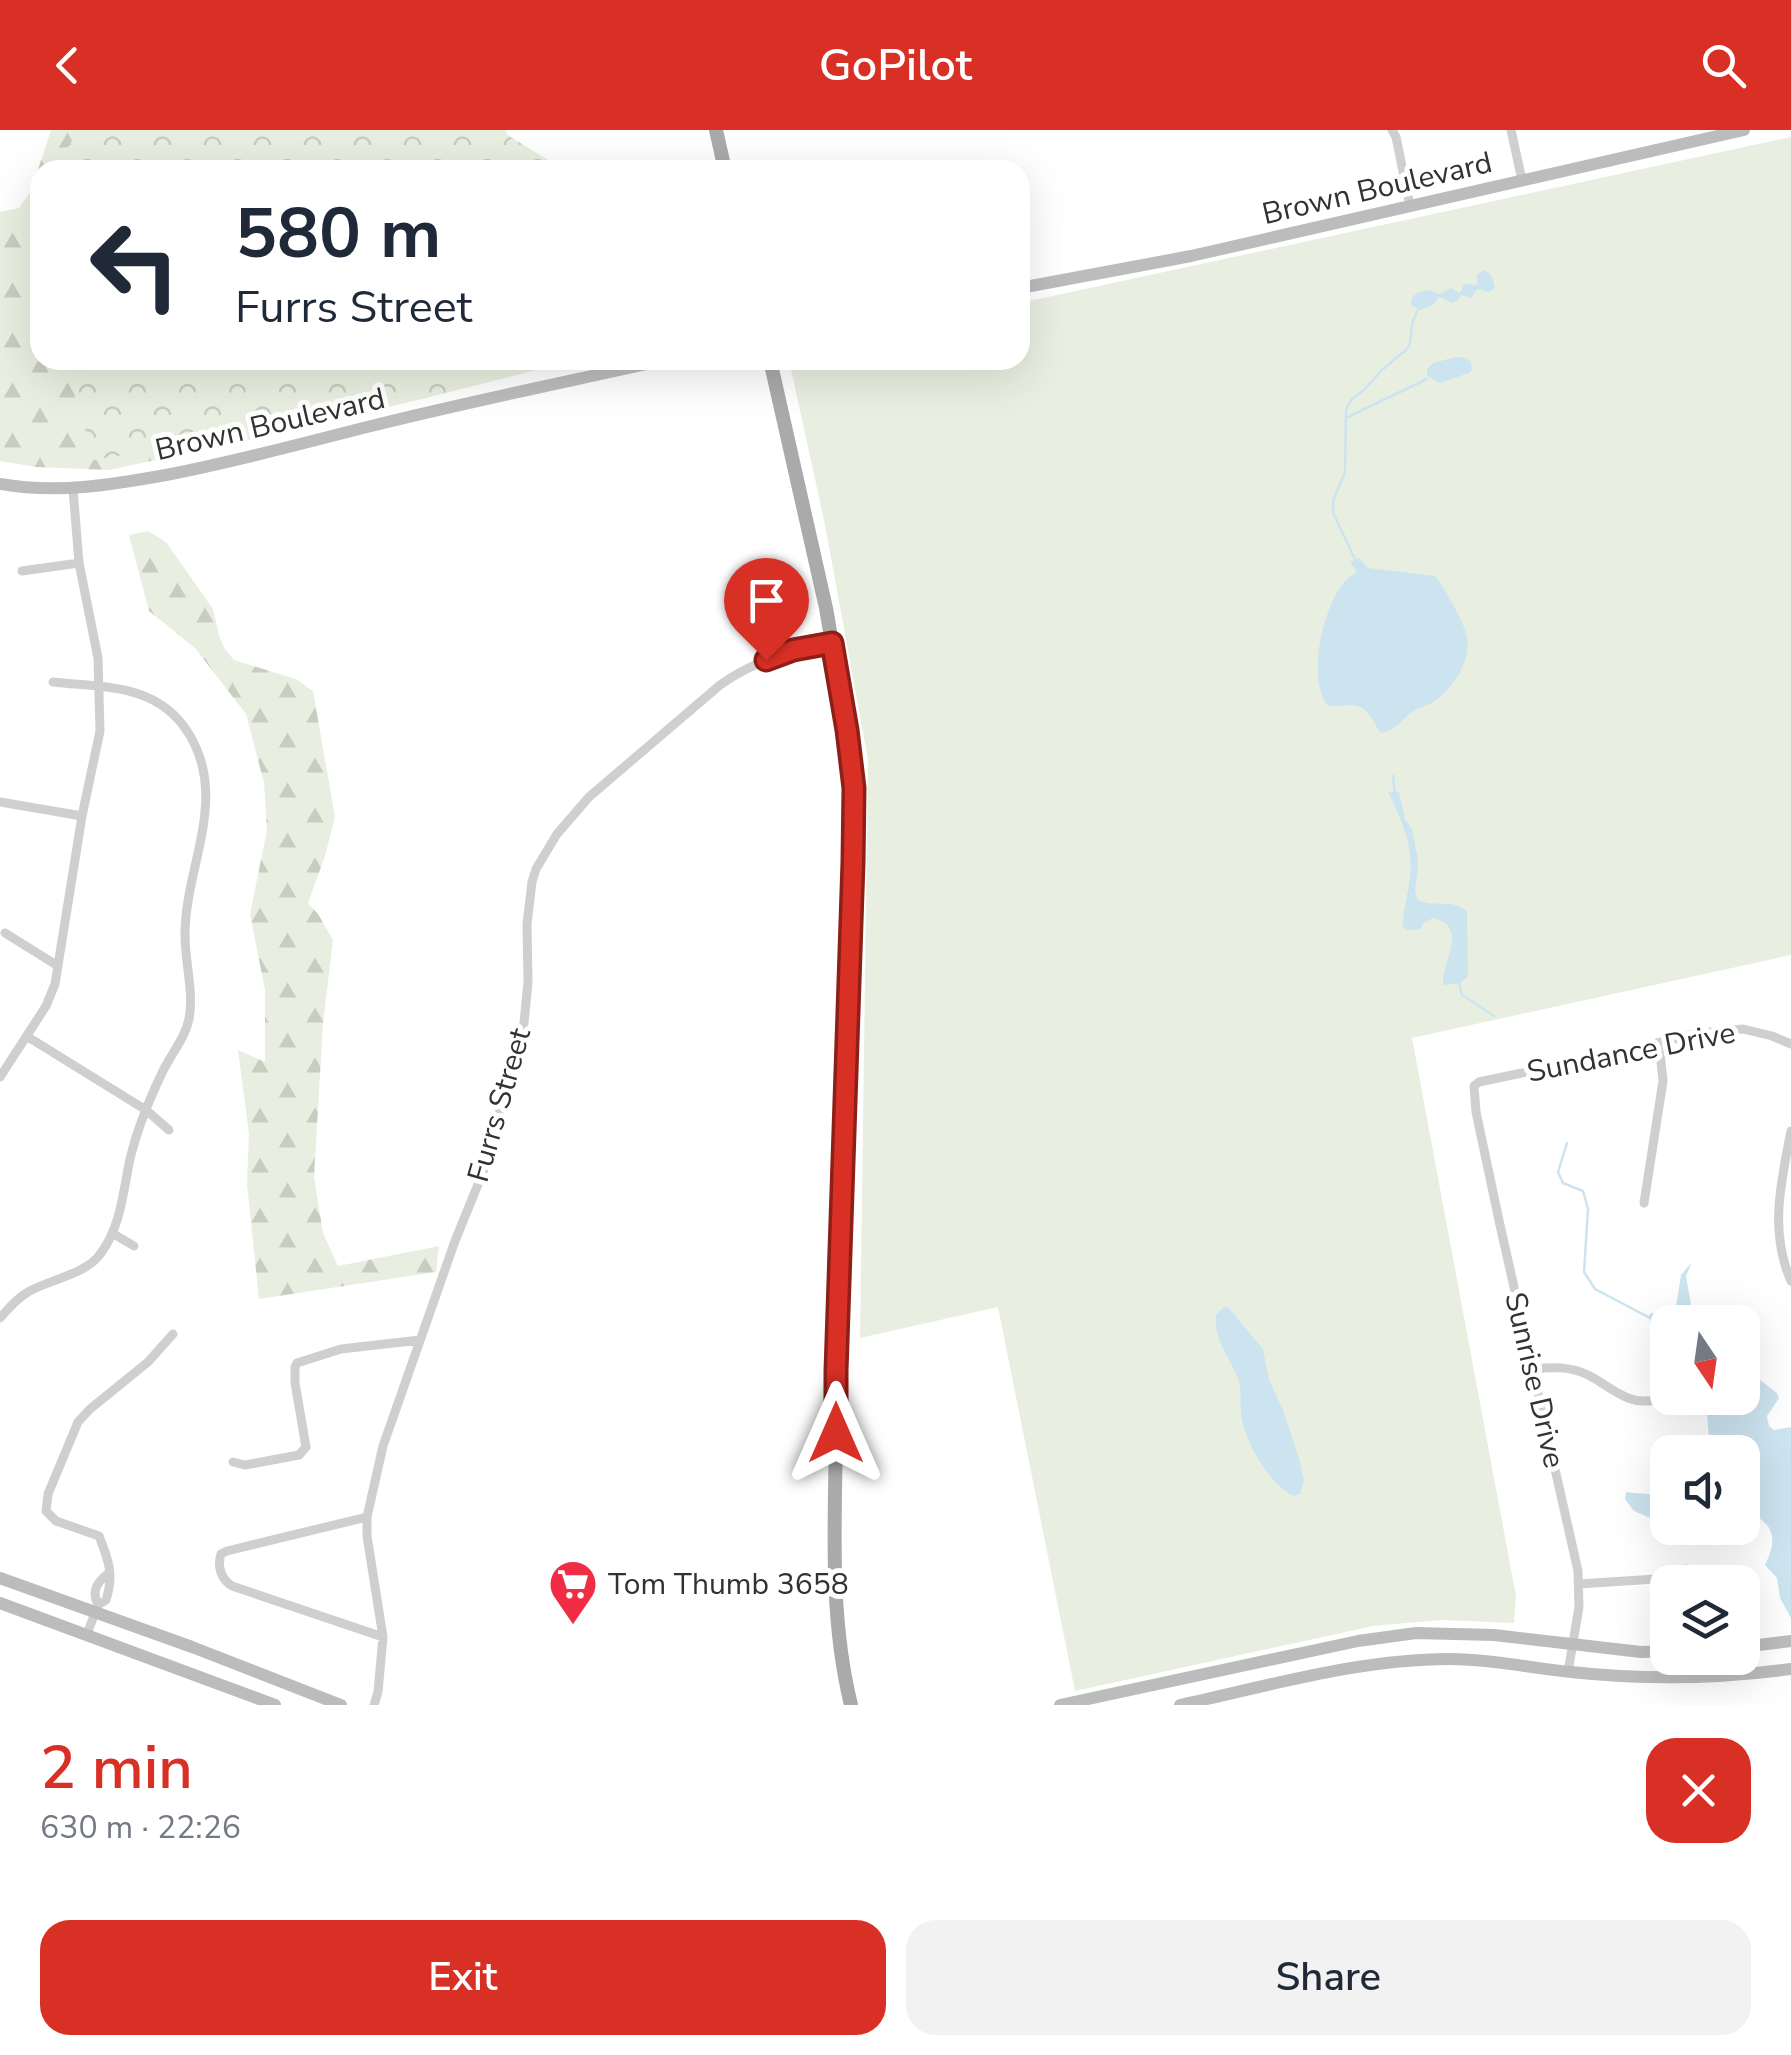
<!DOCTYPE html>
<meta charset="utf-8">
<style>
:root{--surface:#fff;--page:#f2f2f3;--text:#1f2937;--muted:#747a83;--accent:#d93025}
body{margin:0;font-family:"Nunito Sans",sans-serif;background:var(--page);color:var(--text);height:100vh;display:flex;flex-direction:column;font-size:38px;white-space:nowrap}
*{box-sizing:border-box;margin:0}
p{font-size:32px;color:var(--muted)}
.icon{flex:none;width:55px;height:55px;fill:none;stroke:currentColor;stroke-width:2;stroke-linecap:round;stroke-linejoin:round}
.map{position:relative;height:1575px;overflow:hidden}
.drawer{display:flex;flex-direction:column;background:var(--surface);flex:1}
.drawer>*{flex:none}
.guide{position:absolute;left:30px;top:30px;width:1000px;height:210px;border-radius:30px;box-shadow:0 10px 40px #0002;background:#fff;color:var(--text);overflow:hidden}
.needle{width:65px;rotate:167deg}
.fabs{position:absolute;left:1650px;top:1175px;display:grid;gap:20px}
.fabs a{display:grid;place-items:center;width:110px;height:110px;border-radius:20px;background:var(--surface);box-shadow:0 10px 40px #0002;font-size:50px}
.pin{position:absolute;display:grid;place-items:center;width:85px;height:85px;color:#fff;margin:-102px -42px;border-radius:50% 50% 50% 0;rotate:-45deg;box-shadow:0 0 10px #0007}
.pin .icon{rotate:45deg}
.me{position:absolute;width:110px;margin:-55px;rotate:0deg;stroke-linejoin:round;filter:drop-shadow(0 0 8px #0008)}
.turn{display:flex;align-items:center;gap:35px;height:210px;padding:0 40px;font-size:45px}
.turn .icon{width:130px;height:130px;stroke-width:2.5}
.turn b{display:block;font-size:70px;line-height:85px}
.round{display:grid;place-items:center;flex:none;width:105px;height:105px;border-radius:30px;background:var(--page)}
.overview{display:flex;align-items:center;justify-content:space-between;height:170px;padding:0 40px}
h1{font-size:60px;font-weight:600;line-height:75px;color:var(--accent)}
.cta{display:flex;gap:20px;margin-top:auto;padding:20px 40px}
.cta a{flex:1;height:115px;border-radius:30px;background:var(--accent);color:#fff;font-size:40px;font-weight:600;line-height:115px;text-align:center}
.cta a+a{background:var(--page);color:var(--text)}
header{display:flex;justify-content:space-between;align-items:center;height:130px;padding:0 40px;background:var(--accent);color:#fff;font-size:45px;font-weight:600}
.map>svg:first-child{display:block}
.green{fill:#e9efe0}
.forest{fill:url(#forest-firs)}
.park{fill:url(#park-crowns)}
.water{fill:#cce4f0}
.lines{fill:none;stroke-linecap:round;stroke-linejoin:round}
.stream{stroke:#cce4f0;stroke-width:2.5}
.street{stroke:#cfcfcf;stroke-width:9}
.secondary{stroke:#bcbcbc;stroke-width:12}
.primary{stroke:#aaa;stroke-width:14}
.route-casing{stroke:#8d1f18;stroke-width:25}
.route{stroke:#d93025;stroke-width:18}
.labels{text-anchor:middle;stroke-width:10;stroke-linejoin:round;paint-order:stroke}
.street-label{font-size:30px;fill:#323232;stroke:#fff}
.poi-label{font-size:30px;fill:#323232;stroke:#fff;text-anchor:start}
</style>
<header><svg class="icon" aria-label="back" viewBox="0 0 24 24"><path d="M15 5l-7 7 7 7"/></svg>GoPilot<svg class="icon" aria-label="search" viewBox="0 0 24 24"><circle cx="10" cy="10" r="6"/><path d="M15 15l6 6"/></svg></header>
<div class="map">
<svg width="1791" height="1575" viewBox="0 0 1791 1575">
<defs>
<pattern id="forest-firs" width="22" height="20" patternUnits="userSpaceOnUse" patternTransform="scale(2.5)"><rect width="22" height="20" fill="#e9efe0"/><path d="M5 1l3.5 6h-7zM16 11l3.5 6h-7z" fill="#c8cdc1"/></pattern>
<pattern id="park-crowns" width="20" height="18" patternUnits="userSpaceOnUse" patternTransform="scale(2.5)"><rect width="20" height="18" fill="#e9efe0"/><path d="M2 6a3 3 0 1 1 6 0M12 15a3 3 0 1 1 6 0" fill="none" stroke="#c8cdc1"/></pattern>
</defs>
<rect width="100%" height="100%" fill="#fff"/>
<path class="green" d="M 1791,7 L 1791,825 L 1412,908 L 1516,1466 L 1514,1493 L 1441,1490 L 1373,1496 L 1075,1561 L 998,1177 L 860,1208 L 868,630 L 825,395 L 789,230 L 1020,230 L 1020,173 Z"/>
<path class="forest" d="M 51,0 L 506,0 L 507,5 L 564,40 L 40,40 L 40,230 L 361,230 L 360,286 L 109,340 L 36,337 L 0,331 L 0,82 L 19,78 L 31,61 Z
M 148,401 L 166,412 L 213,479 L 219,505 L 224,518 L 234,530 L 296,549 L 313,561 L 335,687 L 325,726 L 308,773 L 318,784 L 333,810 L 323,894 L 314,1047 L 323,1103 L 338,1136 L 439,1116 L 436,1142 L 259,1169 L 247,1054 L 249,1004 L 238,920 L 265,932 L 265,860 L 250,784 L 267,700 L 264,653 L 246,584 L 195,518 L 149,481 L 129,405 Z"/>
<path class="park" d="M 78,0 L 506,0 L 507,5 L 564,40 L 55,40 Z
M 40,67 L 40,146 L 25,94 Z
M 64,230 L 577,230 L 374,281 L 94,330 Z"/>
<path class="water" d="M 1484,140 L 1491,145 L 1495,156 C 1490,167 1485,159 1477,159 L 1471,168 L 1461,165 L 1458,170 L 1452,173 L 1439,167 L 1433,175 L 1419,180 L 1411,175 L 1412,167 C 1422,159 1429,158 1439,164 L 1451,158 L 1460,163 L 1464,154 L 1477,155 L 1477,144 Z
M 1455,227 L 1462,227 L 1471,232 L 1472,240 L 1469,243 L 1440,253 L 1427,246 L 1427,239 L 1433,233 Z
M 1359,428 L 1368,438 L 1435,446 C 1442,454 1447,464 1452,473 C 1468,501 1475,518 1457,547 C 1451,556 1444,565 1435,571 C 1429,575 1420,577 1414,581 C 1401,589 1397,600 1381,603 C 1376,597 1371,586 1365,580 C 1355,572 1340,577 1328,576 C 1306,550 1323,477 1344,452 C 1347,448 1352,445 1357,442 L 1350,432 Z
M 1388,662 L 1399,662 L 1405,689 L 1412,700 L 1417,724 L 1418,736 L 1415,761 L 1417,769 C 1433,779 1453,767 1467,782 L 1468,846 C 1462,855 1453,854 1443,855 C 1441,832 1470,797 1433,788 L 1422,794 L 1421,799 L 1406,800 L 1402,795 C 1404,779 1408,763 1410,747 C 1414,716 1401,689 1388,662 Z
M 1692,1132 L 1686,1146 L 1694,1192 L 1668,1192 L 1667,1241 L 1656,1227 L 1649,1186 L 1651,1183 L 1657,1183 L 1670,1191 L 1674,1190 L 1681,1145 Z
M 1224,1177 L 1228,1177 L 1263,1219 L 1269,1250 L 1283,1280 L 1300,1332 L 1304,1350 L 1300,1364 L 1294,1366 C 1271,1356 1247,1315 1242,1290 C 1239,1278 1242,1264 1239,1251 C 1231,1228 1213,1211 1216,1185 Z
M 1743,1237 L 1777,1263 L 1779,1268 L 1767,1286 L 1769,1296 L 1774,1300 L 1791,1297 L 1791,1488 L 1780,1468 L 1777,1448 L 1765,1435 C 1780,1403 1772,1395 1743,1377 L 1742,1322 L 1710,1322 L 1706,1268 L 1742,1268 Z
M 1626,1362 C 1641,1364 1653,1364 1667,1365 L 1667,1397 L 1660,1403 L 1655,1390 L 1634,1381 L 1625,1369 Z"/>
<g class="lines">
<path class="stream" d="M 1348,287 L 1427,249
M 1355,429 L 1333,383 L 1333,371 L 1345,342 L 1346,279 L 1352,269 L 1364,260 L 1382,240 L 1406,220 L 1410,214 L 1412,194 L 1417,181
M 1393,646 L 1395,664
M 1459,853 L 1462,865 L 1494,886
M 1567,1013 L 1558,1042 L 1563,1053 L 1583,1061 L 1588,1079 L 1584,1142 L 1595,1159 L 1650,1188"/>
<path class="street" d="M 1392,0 L 1396,7 L 1410,76
M 1511,0 L 1522,50
M 22,441 L 79,433
M 0,672 L 82,686
M 5,803 L 58,836
M 28,907 L 146,980 L 169,1000
M 0,947 L 46,876 L 55,854 L 82,686 L 100,601 L 98,528 L 79,433 L 73,359
M 1791,1001 C 1781,1052 1769,1101 1791,1151
M 1644,1073 L 1663,951 L 1659,913
M 112,1103 L 134,1116
M 0,1188 C 8,1179 17,1168 28,1162 C 50,1149 86,1145 101,1123 C 121,1096 123,1062 130,1029 C 137,1000 149,970 162,943 C 170,925 185,909 189,889 C 194,862 185,833 185,805 C 185,736 229,670 189,604 C 158,553 105,558 53,552
M 1533,1239 C 1552,1237 1570,1236 1588,1245 C 1610,1256 1627,1276 1654,1270
M 233,1332 L 245,1335 L 299,1325 L 306,1317 L 295,1253 L 295,1237 L 297,1233 L 341,1219 L 420,1210
M 367,1387 L 227,1421 L 221,1424 C 217,1437 221,1449 232,1456 L 383,1507
M 1579,1454 L 1671,1448 L 1686,1439
M 98,1475 C 91,1461 97,1452 109,1443
M 87,1504 L 98,1475 L 106,1470 C 114,1445 109,1431 99,1406 L 56,1391 L 46,1381 L 48,1364 L 78,1292 L 90,1279 L 148,1232 L 173,1204
M 1568,1542 L 1579,1477 L 1578,1441 L 1500,1095 L 1476,982 L 1474,956 L 1479,952 L 1599,927 L 1699,903 L 1743,899 L 1772,906 L 1791,914
M 374,1575 L 378,1562 L 383,1507 L 367,1406 L 367,1387 L 383,1316 L 455,1111 L 483,1042 L 524,893 L 528,852 L 527,794 L 532,752 L 536,739 L 557,704 L 589,667 L 720,555 C 754,531 791,520 832,513"/>
<path class="secondary" d="M 1020,158 L 1191,126 L 1744,0
M 0,354 C 57,364 110,355 166,345 C 234,332 300,314 367,297 C 466,272 566,252 665,230
M 0,1448 L 192,1517 L 341,1575
M 0,1473 L 275,1575
M 1742,1517 L 1791,1511
M 1060,1575 L 1358,1511 L 1416,1503 L 1494,1505 L 1641,1522 L 1668,1521
M 1180,1575 C 1268,1556 1359,1529 1450,1529 C 1491,1529 1530,1538 1571,1542 C 1645,1550 1717,1549 1791,1539"/>
<path class="primary" d="M 716,0 L 725,40
M 770,230 L 826,478 L 847,600 L 854,658 L 853,732 C 846,922 836,1112 836,1302 C 835,1394 829,1485 851,1575"/>
</g>
<g class="lines">
<g class="route-casing">
<path id="route" d="M 766,530 L 793,520 L 832,513 L 847,600 L 854,658 L 853,732 L 836,1241 L 836,1303"/>
</g>
<use href="#route" class="route"/>
</g>
<defs>
<g id="supermarket-pin" transform="scale(2.5)"><path d="M0 17L-7.5 6A9.5 9.5 0 1 1 7.5 6Z" fill="#f12d45" stroke="#fff"/><path d="M-6-5.5h2.5l.6 2H6L4.5 2H-2.5L-4.4-4H-6ZM-1.5 3.2a1.3 1.3 0 1 0 .1 0ZM3 3.2a1.3 1.3 0 1 0 .1 0Z" fill="#fff"/></g>
</defs>
<g fill-rule="evenodd">
<use href="#supermarket-pin" x="573" y="1454"/>
</g>
<g class="labels">
<g class="street-label">
<text transform="translate(1377 58) rotate(-13)" y="10">Brown Boulevard</text>
<text transform="translate(270 294) rotate(-13)" y="10">Brown Boulevard</text>
<text transform="translate(1631 922) rotate(-11)" y="10">Sundance Drive</text>
<text transform="translate(499 975) rotate(-74)" y="10">Furrs Street</text>
<text transform="translate(1535 1250) rotate(77)" y="10">Sunrise Drive</text>
</g>
<g class="poi-label">
<text x="608" y="1464">Tom Thumb 3658</text>
</g>
</g>
</svg>
<div class="fabs">
<a><svg class="needle" viewBox="-14 -14 28 28"><path d="M0-13l5 13h-10z" fill="#e53935"/><path d="M0 13l5-13h-10z" fill="#747a83"/></svg></a>
<a><svg class="icon" aria-label="sound" viewBox="0 0 24 24"><path d="M4 9h4l5-4v14l-5-4H4zM17 9q2 3 0 6"/></svg></a>
<a><svg class="icon" aria-label="layers" viewBox="0 0 24 24"><path d="M12 4l9 5-9 5-9-5zM3 14l9 5 9-5"/></svg></a>
</div>
<div class="pin" style="left:766px;top:530px;background:#d93025"><svg class="icon" aria-label="arrive" viewBox="0 0 24 24"><path d="M6 21V4h12l-3 4 3 4H6"/></svg></div>
<svg class="me" style="left:836px;top:1303px" viewBox="-20 -20 40 40"><path d="M0-17L14 15 0 8-14 15z" fill="#d93025" stroke="#fff" stroke-width="4"/></svg>
<div class="guide">
<div class="turn"><svg class="icon" aria-label="left" viewBox="0 0 24 24"><path d="M17 20v-9H6M10 6l-5 5 5 5"/></svg><div><b>580 m</b>Furrs Street</div></div>
</div>
</div>
<section class="drawer">
<div class="overview"><div><h1>2 min</h1><p>630 m · 22:26</p></div><a class="round" style="background:#d93025;color:#fff"><svg class="icon" aria-label="close" viewBox="0 0 24 24"><path d="M6 6l12 12M18 6L6 18"/></svg></a></div>
<div class="cta"><a>Exit</a><a>Share</a></div>
</section>
